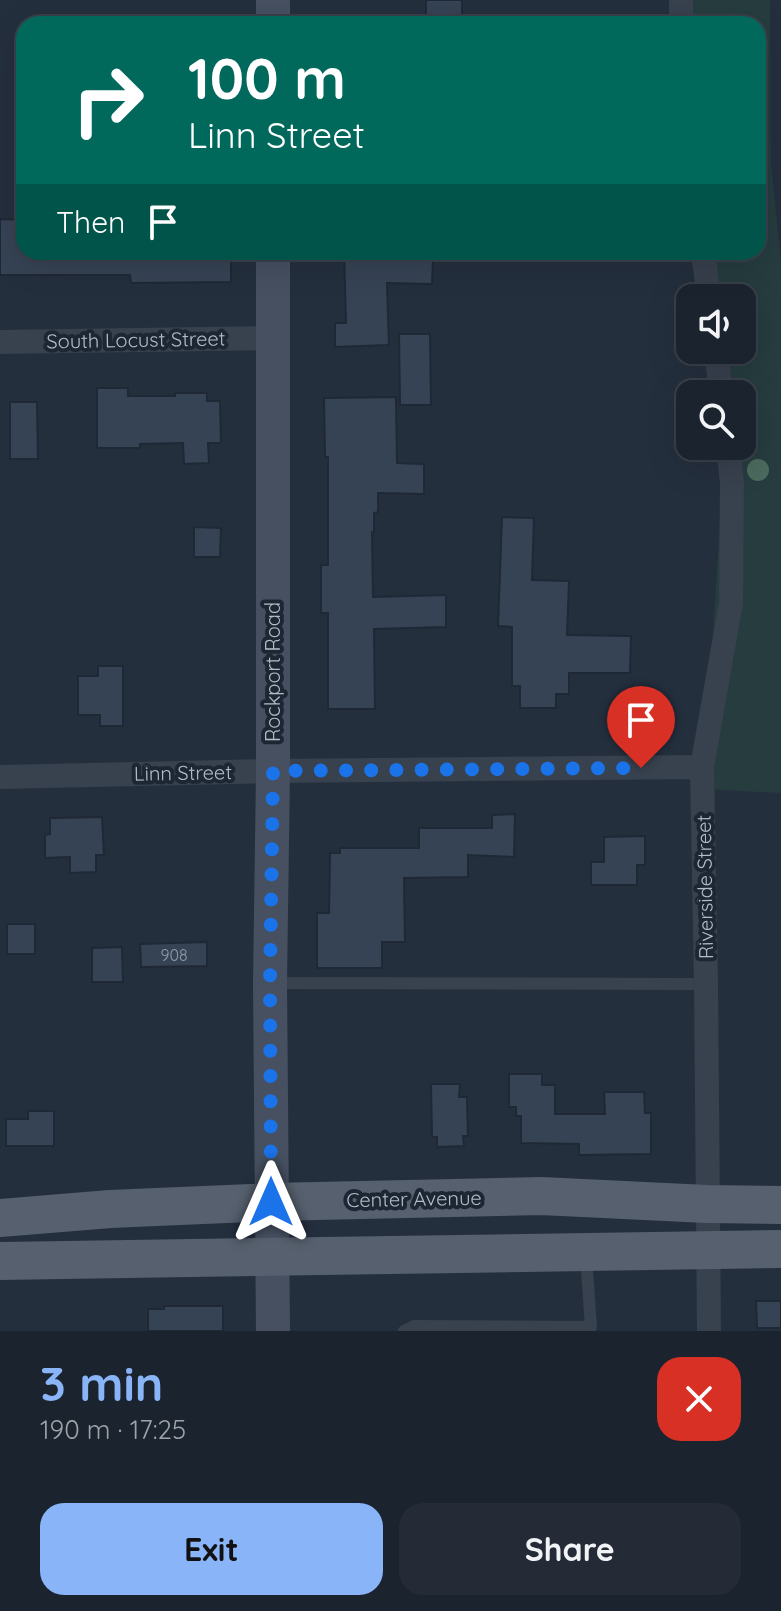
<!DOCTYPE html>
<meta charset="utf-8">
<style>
:root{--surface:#1b232e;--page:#242b36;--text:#f1f3f6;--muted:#a0a4aa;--line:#39404a;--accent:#8ab4f8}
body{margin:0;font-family:Quicksand,sans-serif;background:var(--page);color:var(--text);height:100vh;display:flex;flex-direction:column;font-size:30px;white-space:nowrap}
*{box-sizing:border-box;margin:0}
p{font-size:26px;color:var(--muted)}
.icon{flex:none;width:44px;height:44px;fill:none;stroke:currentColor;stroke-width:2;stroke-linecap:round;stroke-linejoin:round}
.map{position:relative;height:1331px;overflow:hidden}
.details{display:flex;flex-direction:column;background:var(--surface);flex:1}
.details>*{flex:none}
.guide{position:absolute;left:16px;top:16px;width:750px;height:244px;border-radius:24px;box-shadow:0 8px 32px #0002,0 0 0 2px var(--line);background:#00695c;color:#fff;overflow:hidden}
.controls{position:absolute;left:676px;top:284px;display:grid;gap:16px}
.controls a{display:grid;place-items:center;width:80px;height:80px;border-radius:16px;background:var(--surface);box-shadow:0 8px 32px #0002,0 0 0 2px var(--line);font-size:40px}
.pin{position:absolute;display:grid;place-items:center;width:68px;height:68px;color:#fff;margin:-82px -34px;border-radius:50% 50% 50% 0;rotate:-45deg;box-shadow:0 0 8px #0007}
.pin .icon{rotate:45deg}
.me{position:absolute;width:88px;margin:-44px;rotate:0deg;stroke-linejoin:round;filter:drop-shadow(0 0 6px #0008)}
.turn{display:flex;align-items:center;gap:28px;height:168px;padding:0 40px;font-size:36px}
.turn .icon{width:104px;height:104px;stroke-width:2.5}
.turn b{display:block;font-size:56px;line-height:68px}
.then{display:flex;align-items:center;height:76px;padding:0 40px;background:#0003;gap:16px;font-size:30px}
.round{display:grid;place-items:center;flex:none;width:84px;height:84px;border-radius:24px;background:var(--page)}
.overview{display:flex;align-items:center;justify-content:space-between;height:136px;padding:0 40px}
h1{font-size:48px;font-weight:700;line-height:60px;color:var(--accent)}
.action{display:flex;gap:16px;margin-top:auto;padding:16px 40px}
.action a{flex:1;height:92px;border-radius:24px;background:var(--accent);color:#111;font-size:32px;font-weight:700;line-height:92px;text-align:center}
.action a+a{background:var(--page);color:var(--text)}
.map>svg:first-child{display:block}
.green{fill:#263c3f}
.building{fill:#364354;stroke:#1f2835;stroke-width:2}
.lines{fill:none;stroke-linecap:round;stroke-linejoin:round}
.lane{stroke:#38414e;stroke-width:12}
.street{stroke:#38414e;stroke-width:24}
.secondary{stroke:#465061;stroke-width:34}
.primary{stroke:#56606e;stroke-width:38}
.tree{fill:#4b6a5d}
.route{stroke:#1a73e8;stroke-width:14;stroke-dasharray:0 25.2}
.labels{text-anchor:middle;stroke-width:8;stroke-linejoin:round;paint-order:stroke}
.number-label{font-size:16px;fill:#929caa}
.street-label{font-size:20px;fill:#b4bcc9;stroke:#1d2633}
</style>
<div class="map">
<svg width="781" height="1331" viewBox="0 0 781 1331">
<rect width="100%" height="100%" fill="#242f3e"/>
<path class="green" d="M 673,0 L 770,0 L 771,163 L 781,263 L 781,793 L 703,789 L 722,491 L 717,446 L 742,446 L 742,394 L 712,394 L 707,350 L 742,350 L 742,298 L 702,298 L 698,252 L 758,252 L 758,24 L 675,24 Z"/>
<path class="building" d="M 426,0 L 462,0 L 462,24 L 426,24 Z
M 0,219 L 24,220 L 24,252 L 229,252 L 229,259 L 231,259 L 231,282 L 131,283 L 130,275 L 0,275 Z
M 344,252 L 384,252 L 384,259 L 433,260 L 432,284 L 387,283 L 389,345 L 335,347 L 335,323 L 346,323 Z
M 399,334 L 430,334 L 431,405 L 400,405 Z
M 97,388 L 128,388 L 128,396 L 175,396 L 175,393 L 207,393 L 207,401 L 220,401 L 221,443 L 208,443 L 209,463 L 184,464 L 183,443 L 140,444 L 140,448 L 97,448 Z
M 396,397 L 397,463 L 424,464 L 424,494 L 378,493 L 378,512 L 374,513 L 374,532 L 372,532 L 373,597 L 446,595 L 446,627 L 374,629 L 375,709 L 328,709 L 328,613 L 321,613 L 321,565 L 328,565 L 328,457 L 325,457 L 324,398 Z
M 10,402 L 37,402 L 38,459 L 10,459 Z
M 502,517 L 534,518 L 532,580 L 569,581 L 567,635 L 631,636 L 630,673 L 569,673 L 569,694 L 556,694 L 556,708 L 520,708 L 520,686 L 512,686 L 512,627 L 498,626 Z
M 194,527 L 221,528 L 220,557 L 194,557 Z
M 98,666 L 123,666 L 123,726 L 100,726 L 100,715 L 78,715 L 78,676 L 98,676 Z
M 515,814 L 514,857 L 468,855 L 468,877 L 404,878 L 405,942 L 382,942 L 382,968 L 317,968 L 317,913 L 329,913 L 330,853 L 340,853 L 340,848 L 419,848 L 419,828 L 492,828 L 492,815 Z
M 102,817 L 104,855 L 96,855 L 96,872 L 70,873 L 70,857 L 45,858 L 45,835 L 50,834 L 50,818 Z
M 645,836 L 645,865 L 637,865 L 637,885 L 591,885 L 591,862 L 604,862 L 604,837 Z
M 7,924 L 35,924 L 35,954 L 7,954 Z
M 207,942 L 207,966 L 141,967 L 140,944 Z
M 122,947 L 123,982 L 92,982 L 92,948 Z
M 509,1074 L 542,1074 L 542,1085 L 555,1085 L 555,1114 L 605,1114 L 604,1092 L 644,1092 L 645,1113 L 651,1113 L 651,1154 L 579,1155 L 579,1144 L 521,1143 L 521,1116 L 516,1116 L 516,1107 L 509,1107 Z
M 431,1084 L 460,1084 L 459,1097 L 467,1097 L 468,1136 L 463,1136 L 464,1146 L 437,1147 L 437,1137 L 432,1137 Z
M 28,1111 L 54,1111 L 54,1146 L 6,1146 L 6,1119 L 28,1119 Z
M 756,1301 L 781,1301 L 781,1328 L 757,1328 Z
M 164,1306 L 223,1306 L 223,1331 L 148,1331 L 148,1309 L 164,1309 Z"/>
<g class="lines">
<path class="lane" d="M 273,983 L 706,984
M 404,1331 L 414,1326 L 591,1327 L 586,1255"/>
<path class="street" d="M 681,24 L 681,0
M 703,252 L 709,298
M 0,342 L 273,338
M 716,350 L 721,394
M 0,777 L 273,771 L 702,767
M 709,1331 L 706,984 L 702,767 L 731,603 L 732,483 L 728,446"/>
<path class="secondary" d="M 273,24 L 273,0
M 273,1331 L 270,983 L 273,771 L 273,252"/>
<path class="primary" d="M 0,1218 L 110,1209 L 271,1202 L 541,1196 L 707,1204 L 781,1205
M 0,1261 L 781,1249"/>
</g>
<circle class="tree" cx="758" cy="470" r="11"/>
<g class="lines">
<path class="route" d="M 271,1202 L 270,983 L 273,771 L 641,768"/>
</g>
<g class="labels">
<g class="number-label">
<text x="174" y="961">908</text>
</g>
<g class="street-label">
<text transform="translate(136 340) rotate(-1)" y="7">South Locust Street</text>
<text transform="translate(273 672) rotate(-90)" y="7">Rockport Road</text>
<text transform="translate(183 773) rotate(-1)" y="7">Linn Street</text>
<text transform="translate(705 887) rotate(-91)" y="7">Riverside Street</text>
<text transform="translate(414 1199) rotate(-1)" y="7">Center Avenue</text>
</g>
</g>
</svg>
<div class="controls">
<a><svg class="icon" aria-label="sound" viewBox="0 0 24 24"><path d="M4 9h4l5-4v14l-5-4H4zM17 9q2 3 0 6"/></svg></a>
<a><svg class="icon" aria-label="search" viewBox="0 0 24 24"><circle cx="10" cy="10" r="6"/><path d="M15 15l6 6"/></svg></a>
</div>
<div class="pin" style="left:641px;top:768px;background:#d93025"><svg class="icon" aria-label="arrive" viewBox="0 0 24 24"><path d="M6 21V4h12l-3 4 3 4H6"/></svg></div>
<svg class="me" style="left:271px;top:1202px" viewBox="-20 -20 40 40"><path d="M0-17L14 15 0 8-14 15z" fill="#1a73e8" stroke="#fff" stroke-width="4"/></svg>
<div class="guide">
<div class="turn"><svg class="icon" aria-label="right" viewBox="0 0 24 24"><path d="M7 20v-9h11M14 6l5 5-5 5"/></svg><div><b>100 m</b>Linn Street</div></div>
<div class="then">Then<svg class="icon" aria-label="arrive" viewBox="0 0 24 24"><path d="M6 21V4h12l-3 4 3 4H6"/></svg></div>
</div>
</div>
<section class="details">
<div class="overview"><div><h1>3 min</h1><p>190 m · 17:25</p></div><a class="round" style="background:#d93025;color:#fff"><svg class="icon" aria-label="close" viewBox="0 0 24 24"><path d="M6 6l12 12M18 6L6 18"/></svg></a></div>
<div class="action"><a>Exit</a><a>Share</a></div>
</section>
